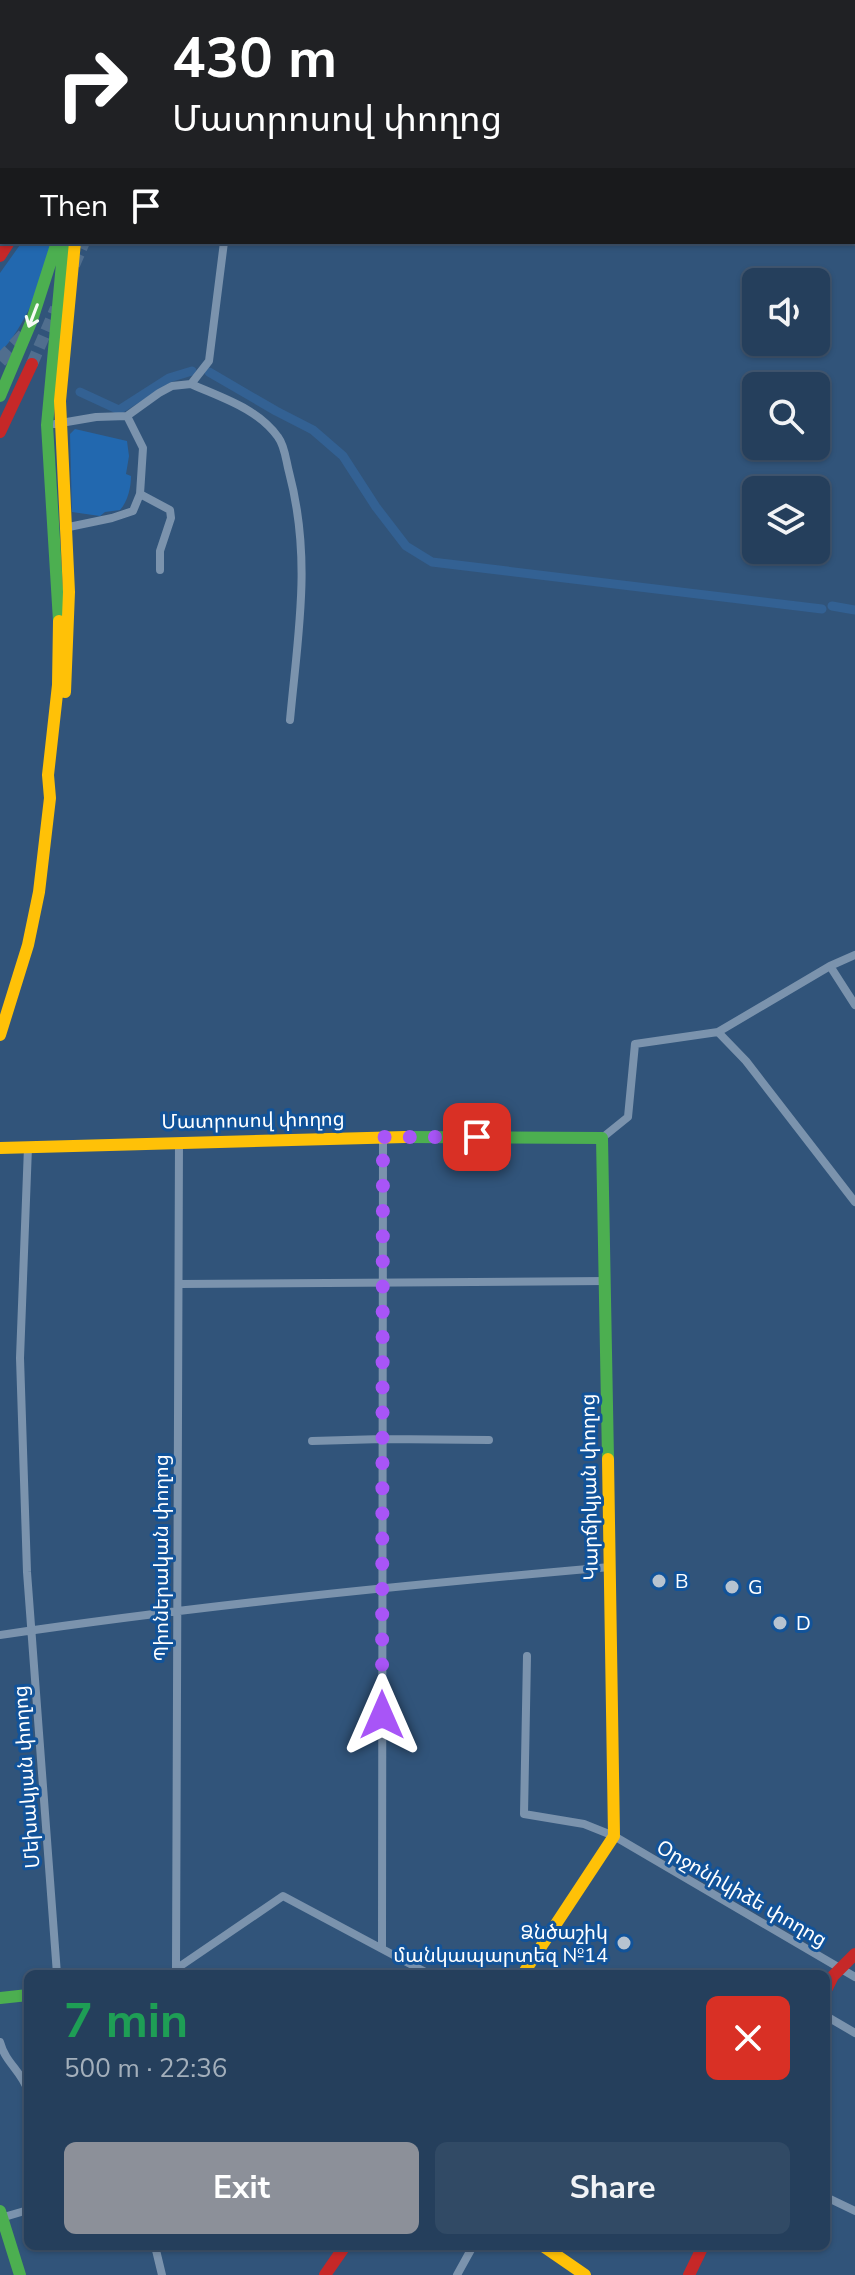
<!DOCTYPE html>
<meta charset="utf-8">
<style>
:root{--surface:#253f5c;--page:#314a65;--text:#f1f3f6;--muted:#a3afbb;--line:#425872;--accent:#8c9099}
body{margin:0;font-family:"Nunito Sans","Noto Sans Armenian",sans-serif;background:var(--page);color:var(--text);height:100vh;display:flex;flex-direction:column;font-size:30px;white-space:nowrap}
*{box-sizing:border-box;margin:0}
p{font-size:26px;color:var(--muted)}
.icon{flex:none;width:44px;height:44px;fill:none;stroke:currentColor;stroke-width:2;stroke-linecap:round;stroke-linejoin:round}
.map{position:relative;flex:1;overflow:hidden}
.panel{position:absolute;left:24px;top:1970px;width:806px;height:280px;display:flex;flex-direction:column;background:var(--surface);border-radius:12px;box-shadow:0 2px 6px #0004,0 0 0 2px var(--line)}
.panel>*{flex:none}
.guide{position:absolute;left:0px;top:0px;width:856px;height:244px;box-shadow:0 2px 6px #0004,0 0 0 2px var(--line);background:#202124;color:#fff;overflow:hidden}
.fabs{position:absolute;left:742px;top:268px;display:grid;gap:16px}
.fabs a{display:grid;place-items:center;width:88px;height:88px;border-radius:12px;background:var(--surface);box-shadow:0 2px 6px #0004,0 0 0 2px var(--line);font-size:40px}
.pin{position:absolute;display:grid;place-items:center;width:68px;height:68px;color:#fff;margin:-34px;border-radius:16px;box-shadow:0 4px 12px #0006}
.me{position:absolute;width:88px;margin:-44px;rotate:0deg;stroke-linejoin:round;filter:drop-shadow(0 0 6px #0008)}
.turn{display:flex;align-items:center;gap:28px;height:168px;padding:0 40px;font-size:36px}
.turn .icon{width:104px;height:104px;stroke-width:2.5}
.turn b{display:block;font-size:56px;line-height:68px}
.then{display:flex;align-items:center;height:76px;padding:0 40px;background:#0003;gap:16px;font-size:30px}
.round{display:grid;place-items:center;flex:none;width:84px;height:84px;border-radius:12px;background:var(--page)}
.head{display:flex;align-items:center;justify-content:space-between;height:136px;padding:0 40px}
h1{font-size:48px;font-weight:700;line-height:60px;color:#1e9e55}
.action{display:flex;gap:16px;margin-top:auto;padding:16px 40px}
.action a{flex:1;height:92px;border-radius:12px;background:var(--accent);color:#fff;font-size:32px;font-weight:700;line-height:92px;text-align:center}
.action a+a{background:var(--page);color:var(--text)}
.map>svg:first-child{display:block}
.green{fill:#2268af}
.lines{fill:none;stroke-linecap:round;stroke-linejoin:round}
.canal{stroke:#336193;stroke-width:9}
.secondary-tunnel{stroke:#506e8e;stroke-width:12;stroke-dasharray:12 6;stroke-linecap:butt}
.highway-tunnel{stroke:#506e8e;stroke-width:14;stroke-dasharray:14 7;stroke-linecap:butt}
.street{stroke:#7b93ad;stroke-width:8}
.fast{stroke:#4caf50;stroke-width:12}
.slow{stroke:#ffc107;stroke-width:12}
.jam{stroke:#c62828;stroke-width:12}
.oneway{stroke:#f6fbf6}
.route{stroke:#a855f7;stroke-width:14;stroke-dasharray:0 25.2}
.poi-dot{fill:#b7c3d0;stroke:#125399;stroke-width:3}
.labels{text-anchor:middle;stroke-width:6;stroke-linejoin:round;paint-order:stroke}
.street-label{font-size:20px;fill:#fff;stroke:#125399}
.poi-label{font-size:20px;fill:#fff;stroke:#125399;text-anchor:start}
</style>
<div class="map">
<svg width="855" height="2275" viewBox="0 0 855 2275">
<rect width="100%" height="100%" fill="#31547a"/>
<path class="green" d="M 22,242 L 50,242 L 53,246 C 40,285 28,322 0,353 L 0,273 Z
M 75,429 L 127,441 L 129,456 L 126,474 L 131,476 C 131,487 128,501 120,510 L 105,512 L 100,516 L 72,512 L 70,434 Z"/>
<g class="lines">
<path class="canal" d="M 0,188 L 2,188
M 209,372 L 276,411 L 313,430 L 343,456 L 376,507 L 406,546 L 432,562 L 822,609
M 80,392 L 119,410 L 169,378 L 192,371
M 832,606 L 855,610"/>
<path class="secondary-tunnel" d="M 74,265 L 84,242
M 32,364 L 56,308"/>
<path class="highway-tunnel" d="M 0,361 L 27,332"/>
<path class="street" d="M 151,2 L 151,0
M 191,384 C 222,398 257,408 278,437 C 285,446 286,461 289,472 C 312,559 298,633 290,720
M 55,424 L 96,417 L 127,416 L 159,393 L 172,386 L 191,384 L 209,361 L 224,242
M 140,494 L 170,510 L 171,518 L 160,551 L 160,570
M 64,528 L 112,518 L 133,511 L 140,494 L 143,448 L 127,416
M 830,966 L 855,1005
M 718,1032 L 746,1061 L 855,1202
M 602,1138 L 628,1117 L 635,1044 L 718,1032 L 830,966 L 855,955
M 28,1147 L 20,1358 L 27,1572 L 57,1974
M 180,1284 L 606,1281
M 312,1441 L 383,1439 L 489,1440
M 0,1635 C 203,1605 406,1585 610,1567
M 527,1656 L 524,1814 L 584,1824 L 614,1836 L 855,1977
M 382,1948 L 383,1137
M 176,1969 L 283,1896 L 429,1974
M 173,1974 L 176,1969 L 179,1142
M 826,2016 L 855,2033
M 0,2042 C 6,2064 21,2070 28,2091
M 826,2197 L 855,2211
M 1,2218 L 28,2210
M 155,2246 L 162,2275
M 457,2275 L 473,2246"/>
<path class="fast" d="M 72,0 L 72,2
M 0,396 L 32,320 L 57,242
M 59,621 L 47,425 L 64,242
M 405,1137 L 602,1138 L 608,1459
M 0,1998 L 28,1995
M 0,2211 L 20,2275"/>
<path class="slow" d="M 94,0 L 94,2
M 106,0 L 106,2
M 65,692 L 69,592 L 60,401 L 75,242
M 0,1035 L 28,945 L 39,892 L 50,798 L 48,775 L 58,685 L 59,621
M 0,1148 L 405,1137
M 523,1974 L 614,1836 L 608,1459
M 543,2246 L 585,2275"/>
<path class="jam" d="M 122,0 L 122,2
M 135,0 L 135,2
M 0,256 L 9,242
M 0,432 L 32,364
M 826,1990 L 833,1976 L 855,1954
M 325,2275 L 345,2246
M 689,2275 L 703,2246"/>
</g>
<defs><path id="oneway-shaft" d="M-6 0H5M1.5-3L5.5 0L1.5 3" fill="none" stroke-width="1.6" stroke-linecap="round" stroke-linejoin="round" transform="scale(2)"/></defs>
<use class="oneway" href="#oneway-shaft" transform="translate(33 316) rotate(111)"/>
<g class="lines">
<path class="route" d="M 382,1715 L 383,1137 L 477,1137"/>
</g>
<g class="poi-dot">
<circle cx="659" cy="1581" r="8"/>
<circle cx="732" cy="1587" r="8"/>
<circle cx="780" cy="1623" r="8"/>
<circle cx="624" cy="1943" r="8"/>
</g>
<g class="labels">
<g class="street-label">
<text transform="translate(253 1120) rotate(-1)" y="7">Մատրոսով փողոց</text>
<text transform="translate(589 1487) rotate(-91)" y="7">Կարճիկյան փողոց</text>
<text transform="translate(161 1558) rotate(-90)" y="7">Պիոներական փողոց</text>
<text transform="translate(26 1777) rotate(-94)" y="7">Մեխակյան փողոց</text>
<text transform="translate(742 1893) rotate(30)" y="7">Օրջոնիկիձե փողոց</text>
</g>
<g class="poi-label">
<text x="675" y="1588">B</text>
<text x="748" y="1594">G</text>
<text x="796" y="1630">D</text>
<text x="608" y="1939" text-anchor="end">Ձնծաշիկ<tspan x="608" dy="23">մանկապարտեզ №14</tspan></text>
</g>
</g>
</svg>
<div class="fabs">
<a><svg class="icon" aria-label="sound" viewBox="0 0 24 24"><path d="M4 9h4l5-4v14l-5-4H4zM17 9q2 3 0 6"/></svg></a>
<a><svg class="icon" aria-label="search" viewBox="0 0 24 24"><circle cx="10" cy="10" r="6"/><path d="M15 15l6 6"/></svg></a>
<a><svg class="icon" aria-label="layers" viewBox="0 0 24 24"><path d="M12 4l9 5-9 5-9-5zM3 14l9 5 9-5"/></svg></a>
</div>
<div class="pin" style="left:477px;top:1137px;background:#d93025"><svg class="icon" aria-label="arrive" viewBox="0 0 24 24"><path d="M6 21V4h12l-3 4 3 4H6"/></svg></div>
<svg class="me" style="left:382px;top:1715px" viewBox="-20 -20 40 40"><path d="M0-17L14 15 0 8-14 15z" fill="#a855f7" stroke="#fff" stroke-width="4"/></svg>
<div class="guide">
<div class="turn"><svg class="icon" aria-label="right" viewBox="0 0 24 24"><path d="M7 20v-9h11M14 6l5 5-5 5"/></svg><div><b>430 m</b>Մատրոսով փողոց</div></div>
<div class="then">Then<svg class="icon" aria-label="arrive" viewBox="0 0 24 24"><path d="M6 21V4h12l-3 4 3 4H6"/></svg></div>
</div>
<section class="panel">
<div class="head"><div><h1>7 min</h1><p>500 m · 22:36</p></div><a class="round" style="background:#d93025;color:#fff"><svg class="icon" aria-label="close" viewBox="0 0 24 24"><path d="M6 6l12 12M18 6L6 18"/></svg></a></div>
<div class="action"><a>Exit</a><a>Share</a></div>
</section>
</div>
